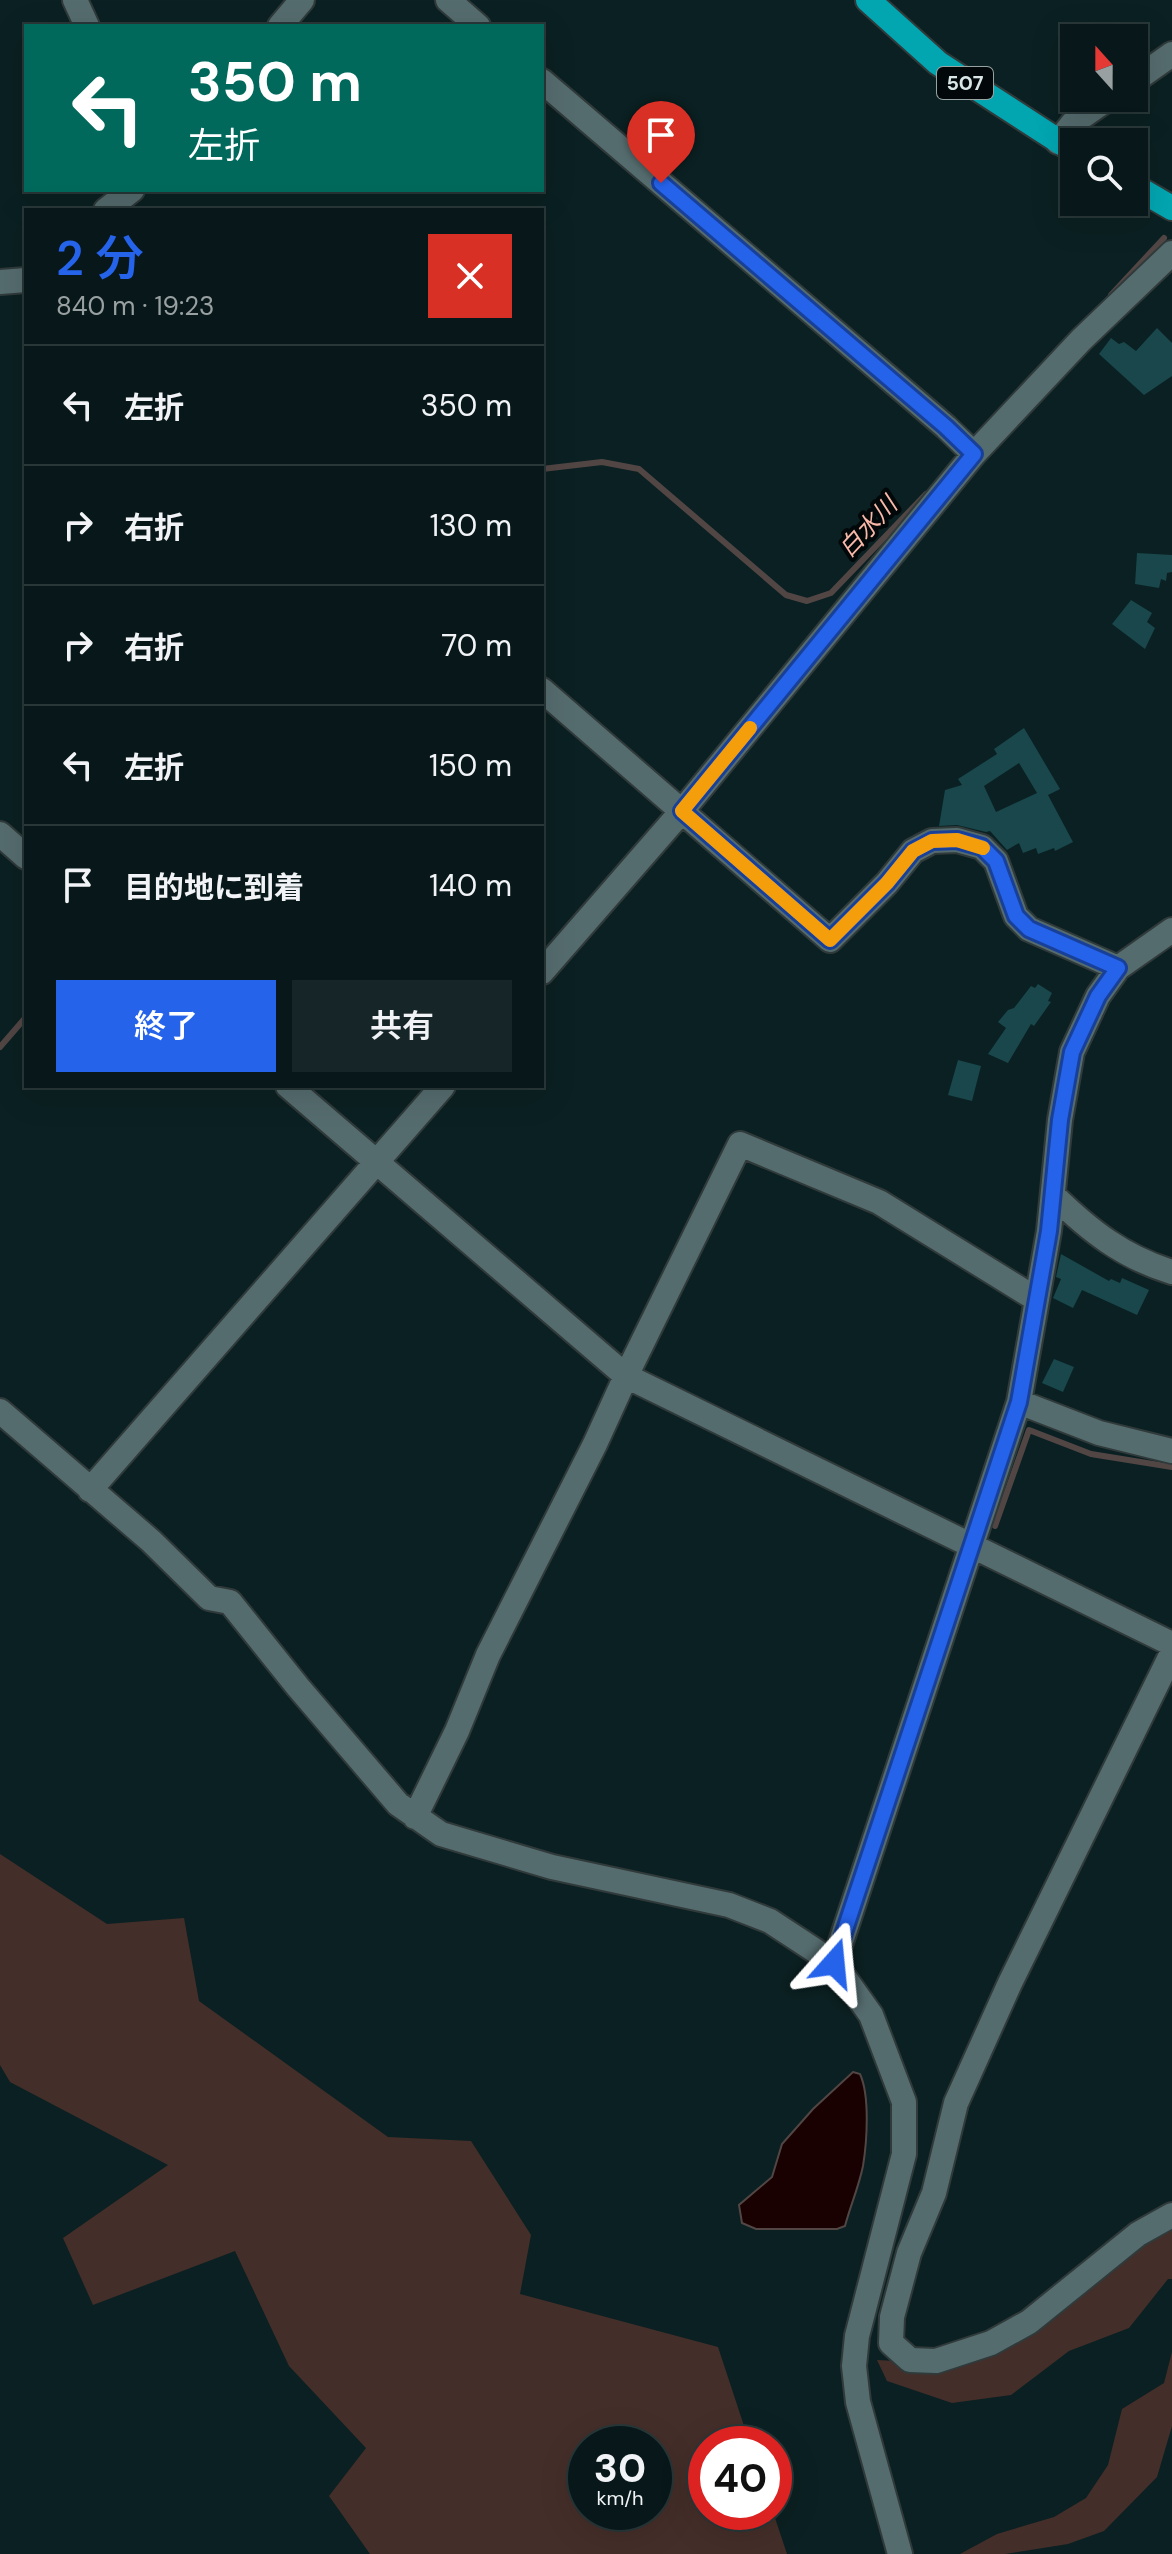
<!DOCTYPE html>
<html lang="ja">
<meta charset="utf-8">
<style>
:root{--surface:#08181a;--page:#162527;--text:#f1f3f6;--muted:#98a0a2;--line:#293739;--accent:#2563eb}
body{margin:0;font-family:"DM Sans","Noto Sans JP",sans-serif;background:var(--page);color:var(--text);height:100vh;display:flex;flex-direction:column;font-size:30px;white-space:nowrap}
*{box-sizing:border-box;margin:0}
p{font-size:26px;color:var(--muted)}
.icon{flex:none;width:44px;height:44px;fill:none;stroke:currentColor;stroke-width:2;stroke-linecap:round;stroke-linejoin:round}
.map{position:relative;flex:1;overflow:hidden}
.panel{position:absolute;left:24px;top:208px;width:520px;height:880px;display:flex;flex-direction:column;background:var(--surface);border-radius:0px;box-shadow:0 8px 32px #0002,0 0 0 2px var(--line)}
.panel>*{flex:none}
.hud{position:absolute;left:24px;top:24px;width:520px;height:168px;border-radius:0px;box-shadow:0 8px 32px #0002,0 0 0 2px var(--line);background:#00695c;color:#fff;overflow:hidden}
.needle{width:52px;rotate:339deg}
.fabs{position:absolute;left:1060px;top:24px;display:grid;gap:16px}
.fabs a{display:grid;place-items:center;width:88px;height:88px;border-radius:0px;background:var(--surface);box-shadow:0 8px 32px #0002,0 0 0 2px var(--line);font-size:40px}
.speed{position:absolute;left:568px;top:2426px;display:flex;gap:16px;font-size:40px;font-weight:700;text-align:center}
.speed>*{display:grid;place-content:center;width:104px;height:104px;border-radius:50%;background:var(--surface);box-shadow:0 8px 32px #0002,0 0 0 2px var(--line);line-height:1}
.speed small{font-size:20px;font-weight:400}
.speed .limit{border:12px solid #d22;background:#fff;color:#111}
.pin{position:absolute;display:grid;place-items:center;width:68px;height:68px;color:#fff;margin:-82px -34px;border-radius:50% 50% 50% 0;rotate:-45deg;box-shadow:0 0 8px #0007}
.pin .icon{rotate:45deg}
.me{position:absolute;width:88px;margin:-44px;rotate:18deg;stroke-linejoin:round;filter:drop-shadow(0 0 6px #0008)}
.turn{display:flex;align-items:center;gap:28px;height:168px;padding:0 32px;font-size:36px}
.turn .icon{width:104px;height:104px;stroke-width:2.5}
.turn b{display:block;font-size:56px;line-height:68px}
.round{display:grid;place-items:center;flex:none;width:84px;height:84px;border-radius:0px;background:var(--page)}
.headline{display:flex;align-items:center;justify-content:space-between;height:136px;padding:0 32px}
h1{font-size:48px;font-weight:600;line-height:60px;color:var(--accent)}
.primary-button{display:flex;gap:16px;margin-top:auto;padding:16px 32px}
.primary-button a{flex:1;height:92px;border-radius:0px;background:var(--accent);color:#fff;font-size:32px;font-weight:600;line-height:92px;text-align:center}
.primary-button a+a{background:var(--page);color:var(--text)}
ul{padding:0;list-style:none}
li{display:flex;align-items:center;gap:24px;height:120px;padding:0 32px;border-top:2px solid var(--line)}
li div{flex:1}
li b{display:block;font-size:30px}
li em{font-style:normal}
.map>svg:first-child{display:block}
.green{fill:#442e29;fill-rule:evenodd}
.water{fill:#180100;stroke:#524645;stroke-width:2}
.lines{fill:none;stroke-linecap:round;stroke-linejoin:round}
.stream{stroke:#524645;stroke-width:6}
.building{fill:#19474b;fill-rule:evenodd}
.minor-casing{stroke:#303a3b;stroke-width:28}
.highway-casing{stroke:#303a3b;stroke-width:28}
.minor{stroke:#556c6e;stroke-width:24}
.highway{stroke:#02a6b1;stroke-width:24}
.route-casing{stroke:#184099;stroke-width:20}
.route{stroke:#2563eb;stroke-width:14}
.slow{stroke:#f59e0b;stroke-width:14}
.labels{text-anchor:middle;stroke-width:8;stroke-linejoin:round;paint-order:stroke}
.shield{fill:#020809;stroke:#98a3a4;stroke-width:2}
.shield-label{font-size:20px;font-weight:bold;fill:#d9e6e7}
.water-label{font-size:24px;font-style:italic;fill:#fab9a9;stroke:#020809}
</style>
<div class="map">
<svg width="1172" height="2554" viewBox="0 0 1172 2554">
<rect width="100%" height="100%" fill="#0b2022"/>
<path class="green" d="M 0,1854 L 107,1924 L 184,1918 L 199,2001 L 388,2137 L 471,2141 L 531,2235 L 520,2294 L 718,2347 L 750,2444 L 706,2444 L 706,2512 L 773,2512 L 787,2554 L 370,2554 L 329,2496 L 366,2448 L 289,2366 L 235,2251 L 93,2305 L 63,2238 L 168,2165 L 10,2082 L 0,2065 ZM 586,2444 L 654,2444 L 654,2512 L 586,2512 Z
M 1172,2225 L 1172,2279 L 1168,2279 L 1129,2328 L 1069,2351 L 1011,2395 L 952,2403 L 887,2381 L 877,2360 L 895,2361 L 932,2372 L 1153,2233 Z
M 1172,2352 L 1172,2426 L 1157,2477 L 1104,2531 L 1068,2544 L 1005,2554 L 960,2554 L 997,2534 L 1054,2517 L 1086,2498 L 1108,2465 L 1122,2409 L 1164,2383 Z"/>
<path class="water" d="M 853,2072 L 860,2074 C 870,2096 867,2141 863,2166 C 859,2186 850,2207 845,2226 L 837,2229 L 756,2229 L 742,2223 L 739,2205 L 772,2177 L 782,2144 L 813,2109 Z"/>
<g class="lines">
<path class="stream" d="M 1111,295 L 1164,238
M 542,469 L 602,462 L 639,469 L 786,595 L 807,601 L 831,593 L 926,494
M 0,1047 L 26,1017
M 995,1526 L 1029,1430 L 1091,1454 L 1172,1467"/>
</g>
<path class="building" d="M 1157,328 L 1172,343 L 1172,376 L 1144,395 L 1099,354 L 1111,338 L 1119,344 L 1124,342 L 1136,351 Z
M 1137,553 L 1172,555 L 1172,572 L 1167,573 L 1166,581 L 1161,579 L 1159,588 L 1135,584 Z
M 1131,600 L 1152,613 L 1147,622 L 1155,628 L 1145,649 L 1112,624 Z
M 1024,728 L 1060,789 L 1048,795 L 1073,842 L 1055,851 L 1054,848 L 1038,854 L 1036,848 L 1023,853 L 1019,843 L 1007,850 L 990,831 L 986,832 L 957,825 L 939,826 L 945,790 L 962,785 L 958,779 L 997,754 L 994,749 ZM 1019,763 L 1037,793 L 996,812 L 984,786 Z
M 1038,984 L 1052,993 L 1048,1001 L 1051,1002 L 1034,1026 L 1031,1024 L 1008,1063 L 988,1054 L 1006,1028 L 998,1022 L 1008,1010 L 1014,1008 L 1031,986 L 1035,988 Z
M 958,1060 L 981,1066 L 972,1101 L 948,1095 Z
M 1061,1254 L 1109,1281 L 1111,1279 L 1120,1283 L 1122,1278 L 1149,1290 L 1137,1315 L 1082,1290 L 1073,1308 L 1053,1298 L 1061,1279 L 1056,1277 Z
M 1054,1359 L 1074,1367 L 1063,1392 L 1042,1383 Z"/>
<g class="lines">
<g class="minor-casing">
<path id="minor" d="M 75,0 L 87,26
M 448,0 L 478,26
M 280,26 L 302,0
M 542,81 L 946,427 L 974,454
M 1134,81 L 1172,54
M 1058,142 L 1073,123 L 1109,98
M 106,210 L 132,190
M 0,282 L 26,280
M 542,690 L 830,940 L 887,883 L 913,851 L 932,841 L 957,840 L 982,847 L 996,861 L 1016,916 L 1029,929 L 1118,968
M 0,834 L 26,857
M 542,972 L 682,811 L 974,454 L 1081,340 L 1172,253
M 288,1086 L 626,1376 L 1172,1644
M 1054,1196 C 1090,1231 1123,1257 1172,1272
M 1019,1402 L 1099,1433 L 1172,1451
M 0,1411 L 151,1541 L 209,1598 L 230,1602 L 298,1687 L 398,1804 L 441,1834 L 552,1867 L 729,1905 L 770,1921 L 834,1963 L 871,2015 L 904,2102 L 904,2154 L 857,2336 L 854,2366 L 858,2402 L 900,2554
M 90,1490 L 443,1086
M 1172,1653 L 1010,1983 L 956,2103 L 934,2193 L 909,2253 L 892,2317 L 891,2343 L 910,2360 L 936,2361 L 991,2343 L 1029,2322 L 1138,2234 L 1172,2215
M 415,1817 L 457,1731 L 488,1655 L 595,1444 L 626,1376 L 740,1144 L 879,1202 L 1036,1299
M 834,1963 L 1019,1402 L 1049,1231 L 1060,1120 L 1072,1052 L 1098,996 L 1118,968 L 1172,930"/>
</g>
<g class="highway-casing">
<path id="highway" d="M 868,0 L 938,63 L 1074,151
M 1134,186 L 1172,208"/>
</g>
<use href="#minor" class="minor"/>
<use href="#highway" class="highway"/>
</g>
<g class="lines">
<g class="route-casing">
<path id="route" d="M 661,183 L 946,427 L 974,454 L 682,811 L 830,940 L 887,883 L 913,851 L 932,841 L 957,840 L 982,847 L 996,861 L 1016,916 L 1029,929 L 1118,968 L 1098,996 L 1072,1052 L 1060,1120 L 1049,1231 L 1019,1402 L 834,1963"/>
</g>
<use href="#route" class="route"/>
<path class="slow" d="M 750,728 L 682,811 L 830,940 L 887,883 L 913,851 L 932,841 L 957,840 L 983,848"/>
</g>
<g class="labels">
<rect class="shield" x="937" y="67" width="56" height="32" rx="6"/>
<g class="shield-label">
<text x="965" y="90">507</text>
</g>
<g class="water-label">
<text transform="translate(868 527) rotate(-47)" y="8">白水川</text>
</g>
</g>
</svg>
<div class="fabs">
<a><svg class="needle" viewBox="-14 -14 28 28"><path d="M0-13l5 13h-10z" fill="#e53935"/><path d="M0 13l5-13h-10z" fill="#98a0a2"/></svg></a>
<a><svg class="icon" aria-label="search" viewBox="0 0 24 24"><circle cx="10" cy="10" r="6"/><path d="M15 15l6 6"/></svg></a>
</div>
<div class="speed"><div>30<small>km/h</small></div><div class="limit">40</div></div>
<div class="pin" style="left:661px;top:183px;background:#d93025"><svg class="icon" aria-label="arrive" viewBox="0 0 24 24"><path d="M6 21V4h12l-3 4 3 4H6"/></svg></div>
<svg class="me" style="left:834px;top:1963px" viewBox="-20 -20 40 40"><path d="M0-17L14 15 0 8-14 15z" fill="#2563eb" stroke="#fff" stroke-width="4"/></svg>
<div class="hud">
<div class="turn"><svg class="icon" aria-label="left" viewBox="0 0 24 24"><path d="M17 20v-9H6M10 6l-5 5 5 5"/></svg><div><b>350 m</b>左折</div></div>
</div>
<section class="panel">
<div class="headline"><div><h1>2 分</h1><p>840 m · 19:23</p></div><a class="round" style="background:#d93025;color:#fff"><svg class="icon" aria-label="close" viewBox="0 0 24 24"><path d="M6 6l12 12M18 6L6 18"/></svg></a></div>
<ul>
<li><svg class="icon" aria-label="left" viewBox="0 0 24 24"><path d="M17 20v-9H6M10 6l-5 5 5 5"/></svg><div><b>左折</b></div><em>350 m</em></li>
<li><svg class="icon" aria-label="right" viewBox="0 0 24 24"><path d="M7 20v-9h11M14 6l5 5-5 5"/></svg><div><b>右折</b></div><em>130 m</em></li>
<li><svg class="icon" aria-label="right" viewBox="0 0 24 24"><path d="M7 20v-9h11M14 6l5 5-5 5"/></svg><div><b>右折</b></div><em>70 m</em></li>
<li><svg class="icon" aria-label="left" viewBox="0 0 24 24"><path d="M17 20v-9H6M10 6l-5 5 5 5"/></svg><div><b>左折</b></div><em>150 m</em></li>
<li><svg class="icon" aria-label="arrive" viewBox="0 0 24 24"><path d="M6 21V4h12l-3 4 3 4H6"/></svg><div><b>目的地に到着</b></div><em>140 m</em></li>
</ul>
<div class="primary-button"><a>終了</a><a>共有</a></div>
</section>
</div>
